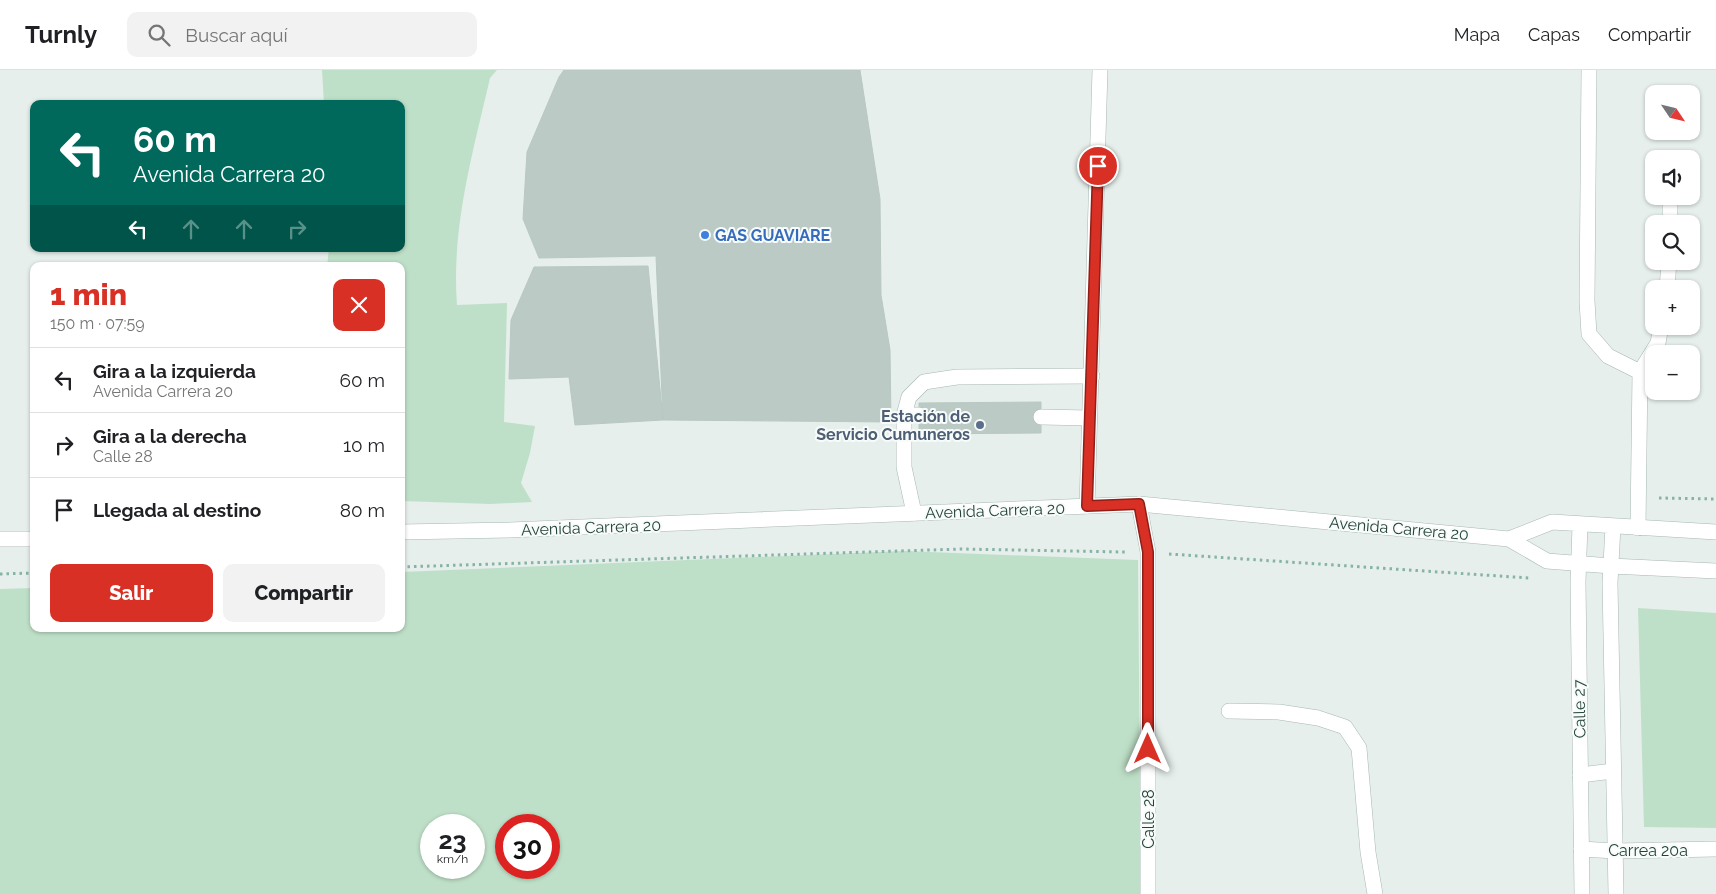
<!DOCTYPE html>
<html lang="es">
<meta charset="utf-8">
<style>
:root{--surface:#fff;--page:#f2f2f2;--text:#202124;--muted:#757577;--line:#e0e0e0;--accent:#d93025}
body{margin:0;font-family:Raleway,sans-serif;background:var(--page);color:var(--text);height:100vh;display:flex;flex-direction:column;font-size:19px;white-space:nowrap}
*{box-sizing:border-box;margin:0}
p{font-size:16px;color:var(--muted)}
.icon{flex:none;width:28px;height:28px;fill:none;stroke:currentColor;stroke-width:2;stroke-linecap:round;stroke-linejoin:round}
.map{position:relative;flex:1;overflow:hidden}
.drawer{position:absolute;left:30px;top:192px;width:375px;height:370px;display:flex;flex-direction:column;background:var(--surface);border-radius:10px;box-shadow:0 1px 4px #0004}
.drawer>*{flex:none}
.top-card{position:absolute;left:30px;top:30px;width:375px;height:152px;border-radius:10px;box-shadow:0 1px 4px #0004;background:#00695c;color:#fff;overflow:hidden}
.needle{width:32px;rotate:125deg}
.buttons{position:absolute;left:1645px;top:15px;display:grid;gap:10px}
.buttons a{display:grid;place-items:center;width:55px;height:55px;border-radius:10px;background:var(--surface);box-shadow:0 1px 4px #0004;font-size:25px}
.speed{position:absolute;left:420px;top:744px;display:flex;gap:10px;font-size:25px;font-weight:700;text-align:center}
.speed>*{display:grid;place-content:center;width:65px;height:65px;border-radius:50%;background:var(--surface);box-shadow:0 1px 4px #0004;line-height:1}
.speed small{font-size:12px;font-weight:400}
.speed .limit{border:8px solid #d22;background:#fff;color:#111}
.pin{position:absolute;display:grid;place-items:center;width:42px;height:42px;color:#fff;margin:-21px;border:2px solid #fff;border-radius:50%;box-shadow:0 1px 5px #0007}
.me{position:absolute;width:55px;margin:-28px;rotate:0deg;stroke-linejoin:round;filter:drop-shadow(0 0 4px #0008)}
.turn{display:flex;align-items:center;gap:18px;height:105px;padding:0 20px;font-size:22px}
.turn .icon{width:65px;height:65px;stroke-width:2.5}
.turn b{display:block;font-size:35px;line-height:42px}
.lanes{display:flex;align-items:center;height:48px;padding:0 20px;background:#0003;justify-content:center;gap:25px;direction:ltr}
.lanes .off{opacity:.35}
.round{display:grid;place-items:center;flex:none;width:52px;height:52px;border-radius:10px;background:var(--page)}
.overview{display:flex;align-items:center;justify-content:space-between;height:85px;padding:0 20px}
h1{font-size:30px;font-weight:800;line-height:38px;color:var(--accent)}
.cta{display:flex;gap:10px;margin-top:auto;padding:10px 20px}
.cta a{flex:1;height:58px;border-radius:10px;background:var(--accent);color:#fff;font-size:20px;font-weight:800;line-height:58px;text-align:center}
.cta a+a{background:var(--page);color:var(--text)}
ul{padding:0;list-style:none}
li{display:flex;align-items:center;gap:15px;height:65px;padding:0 20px;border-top:1px solid var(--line)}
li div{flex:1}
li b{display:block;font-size:19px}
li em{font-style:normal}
header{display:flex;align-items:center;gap:30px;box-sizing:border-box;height:70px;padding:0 25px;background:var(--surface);border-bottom:1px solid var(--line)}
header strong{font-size:24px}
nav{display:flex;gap:28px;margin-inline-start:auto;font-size:18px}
.search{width:350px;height:45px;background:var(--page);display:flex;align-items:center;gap:12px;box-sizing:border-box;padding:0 18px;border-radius:10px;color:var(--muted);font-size:19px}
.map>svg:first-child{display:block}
.green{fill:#bfe0c8;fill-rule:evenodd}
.building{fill:#bbcac4;stroke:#b8c9c2}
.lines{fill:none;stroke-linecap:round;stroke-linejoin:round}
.service-casing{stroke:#a8b8b2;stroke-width:16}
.minor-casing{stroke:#a8b8b2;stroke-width:16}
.tertiary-casing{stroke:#a8b8b2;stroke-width:16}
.path{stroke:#86b3a5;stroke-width:3;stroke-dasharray:2.5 4;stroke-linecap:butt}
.service{stroke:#fff;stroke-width:15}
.minor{stroke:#fff;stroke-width:15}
.tertiary{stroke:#fff;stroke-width:15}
.route-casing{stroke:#8d1f18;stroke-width:12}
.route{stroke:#d93025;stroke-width:9}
.shop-dot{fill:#3f7fe0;stroke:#f7fbf9;stroke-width:2}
.service-dot{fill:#5c6f8a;stroke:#f7fbf9;stroke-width:2}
.labels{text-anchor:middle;stroke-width:4;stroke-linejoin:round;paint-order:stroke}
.shop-label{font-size:16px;font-weight:bold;fill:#366cbe;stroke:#f7fbf9;text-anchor:start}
.service-label{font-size:16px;font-weight:bold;fill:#4e5e75;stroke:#f7fbf9;text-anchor:end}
.street-label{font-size:16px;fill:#24423a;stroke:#f7fbf9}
</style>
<header>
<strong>Turnly</strong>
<div class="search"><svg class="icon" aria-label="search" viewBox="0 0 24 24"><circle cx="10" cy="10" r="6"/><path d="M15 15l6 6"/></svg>Buscar aquí</div>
<nav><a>Mapa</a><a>Capas</a><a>Compartir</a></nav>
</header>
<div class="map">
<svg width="1716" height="824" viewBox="0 0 1716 824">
<rect width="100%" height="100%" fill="#e6efeb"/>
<path class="green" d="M 322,0 L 497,0 L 490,8 C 473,82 451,158 457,235 L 507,233 L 504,352 L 535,356 L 530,383 L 521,413 L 532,432 L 490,434 L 401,431 L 401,196 L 327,196 L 329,179 L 401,179 L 401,34 L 324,34 Z
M 904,481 L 1138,490 L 1141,824 L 0,824 L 0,519 L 34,518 L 34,559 L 401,559 L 401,502 ZM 431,755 L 474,755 L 474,798 L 431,798 ZM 506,755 L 549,755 L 549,798 L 506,798 Z
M 1638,538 L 1716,543 L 1716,758 L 1644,757 Z"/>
<path class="building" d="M 564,0 L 860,0 L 880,129 L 881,225 L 890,280 L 891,352 L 663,350 L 656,186 L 539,188 L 523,149 L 527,82 L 559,7 Z
M 648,196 L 663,350 L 575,355 L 569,307 L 509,309 L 511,250 L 534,197 Z
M 1041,332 L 1041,363 L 919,364 L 919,333 Z"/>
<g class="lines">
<g class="service-casing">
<path id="service" d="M 1589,0 L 1587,231 L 1589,264 L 1608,286 L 1640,302
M 1670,154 L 1670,126
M 1667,219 L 1669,191
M 904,345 L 919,345
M 1041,347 L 1089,348
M 914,443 L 904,397 L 904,345 L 909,327 L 924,312 L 957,307 L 1092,306
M 1638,458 L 1640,302 L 1658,273 L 1661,256
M 1229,641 L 1279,642 L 1318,648 L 1345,657 L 1359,678 L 1368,782 L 1375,824"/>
</g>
<g class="minor-casing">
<path id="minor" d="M 1139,434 L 1148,482 L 1148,824
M 1087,436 L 1100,0
M 1580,705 L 1613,701
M 1581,779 L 1615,781 L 1716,779"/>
</g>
<g class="tertiary-casing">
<path id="tertiary" d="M 1580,455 L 1578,512 L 1582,824
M 1613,456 L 1610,513 L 1616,824
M 401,462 L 510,460 L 1139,434 L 1509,469 L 1547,491 L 1611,496 L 1716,501
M 0,469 L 34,469
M 1509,469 L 1552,452 L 1716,462"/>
</g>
<path class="path" d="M 1659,428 L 1716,429
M 1169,484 L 1529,508
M 401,497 L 961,479 L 1125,482
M 0,504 L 34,503"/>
<use href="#service" class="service"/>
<use href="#minor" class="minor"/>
<use href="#tertiary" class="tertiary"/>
</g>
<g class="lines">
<g class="route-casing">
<path id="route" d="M 1098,96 L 1087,436 L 1139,434 L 1148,482 L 1148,679"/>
</g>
<use href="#route" class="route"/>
</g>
<circle class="shop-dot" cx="705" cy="165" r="5"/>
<circle class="service-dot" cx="980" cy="355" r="5"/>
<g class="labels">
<g class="shop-label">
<text x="715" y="171">GAS GUAVIARE</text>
</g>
<g class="service-label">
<text x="970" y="352">Estación de<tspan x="970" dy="18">Servicio Cumuneros</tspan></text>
</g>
<g class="street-label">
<text transform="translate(995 440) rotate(-2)" y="6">Avenida Carrera 20</text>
<text transform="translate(591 457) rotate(-2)" y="6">Avenida Carrera 20</text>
<text transform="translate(1399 458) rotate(5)" y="6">Avenida Carrera 20</text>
<text transform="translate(1579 639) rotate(-91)" y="6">Calle 27</text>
<text transform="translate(1148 749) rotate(-90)" y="6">Calle 28</text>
<text x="1648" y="786">Carrea 20a</text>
</g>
</g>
</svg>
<div class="buttons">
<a><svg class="needle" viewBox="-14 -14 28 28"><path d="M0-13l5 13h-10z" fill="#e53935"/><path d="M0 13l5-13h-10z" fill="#757577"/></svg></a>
<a><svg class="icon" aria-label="sound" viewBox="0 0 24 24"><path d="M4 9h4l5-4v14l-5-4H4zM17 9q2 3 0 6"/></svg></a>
<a><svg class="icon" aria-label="search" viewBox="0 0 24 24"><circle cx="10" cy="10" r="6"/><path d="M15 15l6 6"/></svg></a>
<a>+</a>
<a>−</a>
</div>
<div class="speed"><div>23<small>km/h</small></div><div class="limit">30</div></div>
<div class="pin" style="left:1098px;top:96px;background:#d93025"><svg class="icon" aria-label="arrive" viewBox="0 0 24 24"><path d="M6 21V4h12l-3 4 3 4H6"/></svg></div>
<svg class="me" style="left:1148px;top:679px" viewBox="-20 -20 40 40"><path d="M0-17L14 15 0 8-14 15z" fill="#d93025" stroke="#fff" stroke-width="4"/></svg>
<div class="top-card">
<div class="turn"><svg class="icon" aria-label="left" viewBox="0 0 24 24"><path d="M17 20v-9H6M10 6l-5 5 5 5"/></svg><div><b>60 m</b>Avenida Carrera 20</div></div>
<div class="lanes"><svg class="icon" aria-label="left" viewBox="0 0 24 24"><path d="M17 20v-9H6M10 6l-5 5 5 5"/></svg><svg class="icon off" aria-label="ahead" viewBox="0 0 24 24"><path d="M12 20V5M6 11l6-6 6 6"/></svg><svg class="icon off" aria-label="ahead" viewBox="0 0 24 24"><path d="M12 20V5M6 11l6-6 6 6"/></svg><svg class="icon off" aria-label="right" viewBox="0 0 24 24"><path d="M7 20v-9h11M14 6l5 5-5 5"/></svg></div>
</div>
<section class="drawer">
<div class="overview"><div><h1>1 min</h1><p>150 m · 07:59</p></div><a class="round" style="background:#d93025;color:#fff"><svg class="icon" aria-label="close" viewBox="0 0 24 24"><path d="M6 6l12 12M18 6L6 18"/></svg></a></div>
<ul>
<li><svg class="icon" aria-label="left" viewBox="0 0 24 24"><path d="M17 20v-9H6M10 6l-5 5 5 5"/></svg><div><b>Gira a la izquierda</b><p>Avenida Carrera 20</p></div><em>60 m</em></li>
<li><svg class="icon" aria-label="right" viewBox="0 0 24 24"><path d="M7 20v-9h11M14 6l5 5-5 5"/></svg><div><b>Gira a la derecha</b><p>Calle 28</p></div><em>10 m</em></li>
<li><svg class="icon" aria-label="arrive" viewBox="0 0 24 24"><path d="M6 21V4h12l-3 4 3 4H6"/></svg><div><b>Llegada al destino</b></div><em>80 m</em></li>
</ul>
<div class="cta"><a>Salir</a><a>Compartir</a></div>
</section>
</div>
